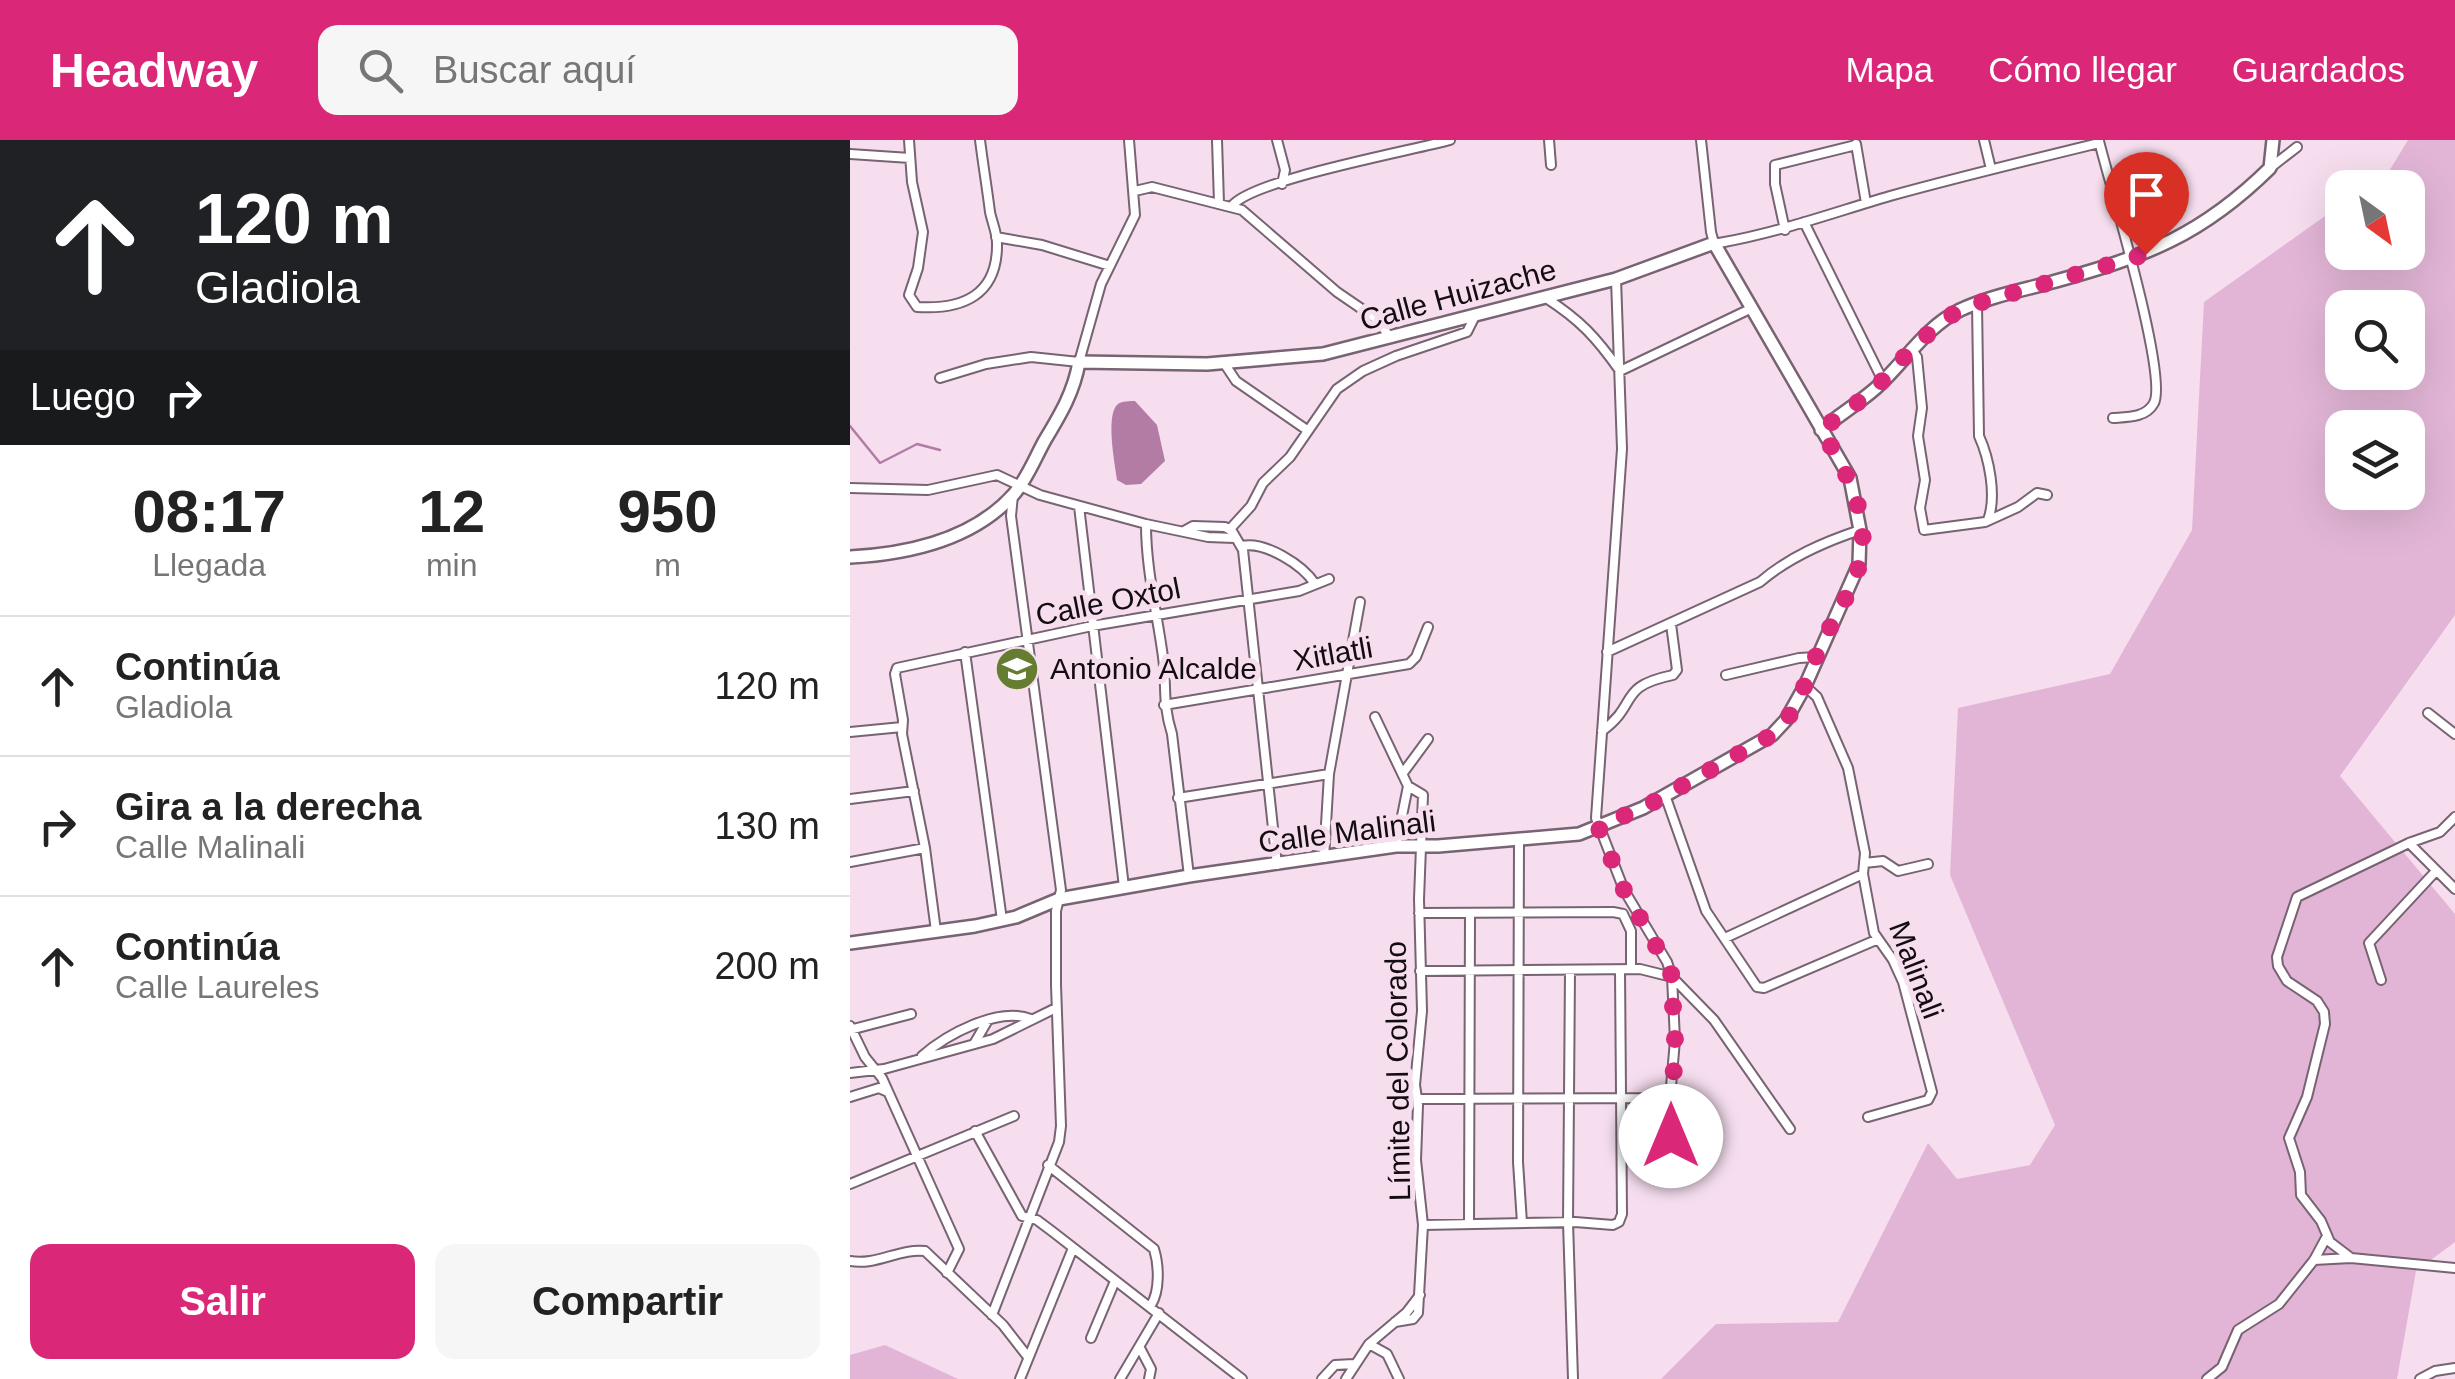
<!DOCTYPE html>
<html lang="es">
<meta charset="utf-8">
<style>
:root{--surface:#fff;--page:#f6f6f6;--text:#222;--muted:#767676;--line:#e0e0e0;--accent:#db2777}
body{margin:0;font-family:Helvetica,sans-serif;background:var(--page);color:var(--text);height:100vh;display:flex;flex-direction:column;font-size:38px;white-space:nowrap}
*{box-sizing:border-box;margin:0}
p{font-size:32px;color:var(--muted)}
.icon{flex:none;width:55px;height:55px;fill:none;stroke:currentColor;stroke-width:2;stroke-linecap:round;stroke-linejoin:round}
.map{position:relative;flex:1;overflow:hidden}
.details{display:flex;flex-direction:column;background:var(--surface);width:850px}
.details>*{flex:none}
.top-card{background:#202124;color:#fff;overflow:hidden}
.needle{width:65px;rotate:147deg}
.tools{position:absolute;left:1475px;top:30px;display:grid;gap:20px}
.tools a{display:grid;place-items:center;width:100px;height:100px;border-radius:20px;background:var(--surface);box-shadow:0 10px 40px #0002;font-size:50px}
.pin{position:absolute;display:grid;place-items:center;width:85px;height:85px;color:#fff;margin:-102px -42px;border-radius:50% 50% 50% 0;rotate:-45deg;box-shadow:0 0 10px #0007}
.pin .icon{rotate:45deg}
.me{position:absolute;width:110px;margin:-55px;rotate:0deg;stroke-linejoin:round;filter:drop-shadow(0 0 8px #0008)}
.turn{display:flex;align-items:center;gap:35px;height:210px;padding:0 30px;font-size:45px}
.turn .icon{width:130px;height:130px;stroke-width:2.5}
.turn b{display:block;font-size:70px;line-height:85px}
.then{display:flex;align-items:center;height:95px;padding:0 30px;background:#0003;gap:20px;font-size:38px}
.eta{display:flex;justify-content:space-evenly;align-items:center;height:170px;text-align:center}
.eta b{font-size:60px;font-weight:700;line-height:70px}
.action{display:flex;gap:20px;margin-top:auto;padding:20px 30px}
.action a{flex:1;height:115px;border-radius:20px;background:var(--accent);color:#fff;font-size:40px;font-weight:700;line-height:115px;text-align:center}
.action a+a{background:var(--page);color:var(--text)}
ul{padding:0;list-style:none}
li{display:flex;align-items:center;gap:30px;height:140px;padding:0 30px;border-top:2px solid var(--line)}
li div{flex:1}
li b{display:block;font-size:38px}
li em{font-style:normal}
header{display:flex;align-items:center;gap:60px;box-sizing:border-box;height:140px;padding:0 50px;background:var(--accent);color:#fff}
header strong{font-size:48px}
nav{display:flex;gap:55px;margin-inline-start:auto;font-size:35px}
.search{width:700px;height:90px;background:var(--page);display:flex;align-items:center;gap:25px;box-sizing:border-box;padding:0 35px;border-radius:20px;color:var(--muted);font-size:38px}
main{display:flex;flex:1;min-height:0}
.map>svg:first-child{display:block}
.green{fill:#e2b5d6;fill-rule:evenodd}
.water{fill:#b37ca5}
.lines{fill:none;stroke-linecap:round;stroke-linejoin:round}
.stream{stroke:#b37ca5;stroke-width:2.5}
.street-casing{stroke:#776372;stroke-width:12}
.secondary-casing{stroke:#776372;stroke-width:16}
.street{stroke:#fff;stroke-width:8}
.secondary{stroke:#fff;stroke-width:11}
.route{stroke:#db2777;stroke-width:18;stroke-dasharray:0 32.4}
.labels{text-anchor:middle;stroke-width:10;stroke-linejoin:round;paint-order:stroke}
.street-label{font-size:30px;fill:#130c11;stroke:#f6deef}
.poi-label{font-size:30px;fill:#130c11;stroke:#f6deef;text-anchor:start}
</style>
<header>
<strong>Headway</strong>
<div class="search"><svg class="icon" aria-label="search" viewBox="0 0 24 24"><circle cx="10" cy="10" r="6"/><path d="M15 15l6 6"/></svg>Buscar aquí</div>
<nav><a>Mapa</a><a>Cómo llegar</a><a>Guardados</a></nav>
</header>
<main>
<section class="details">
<div class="top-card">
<div class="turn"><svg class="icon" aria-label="ahead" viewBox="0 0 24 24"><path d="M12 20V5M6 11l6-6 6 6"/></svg><div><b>120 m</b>Gladiola</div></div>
<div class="then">Luego<svg class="icon" aria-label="right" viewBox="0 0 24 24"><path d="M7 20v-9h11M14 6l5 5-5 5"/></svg></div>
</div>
<div class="eta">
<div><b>08:17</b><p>Llegada</p></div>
<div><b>12</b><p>min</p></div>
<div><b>950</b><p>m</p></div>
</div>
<ul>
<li><svg class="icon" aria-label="ahead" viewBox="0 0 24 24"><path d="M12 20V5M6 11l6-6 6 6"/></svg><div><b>Continúa</b><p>Gladiola</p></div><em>120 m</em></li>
<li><svg class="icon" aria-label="right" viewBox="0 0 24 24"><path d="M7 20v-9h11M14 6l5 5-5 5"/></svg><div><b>Gira a la derecha</b><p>Calle Malinali</p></div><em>130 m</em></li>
<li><svg class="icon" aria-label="ahead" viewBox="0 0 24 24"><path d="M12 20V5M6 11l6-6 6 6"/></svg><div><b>Continúa</b><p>Calle Laureles</p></div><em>200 m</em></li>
</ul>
<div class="action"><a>Salir</a><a>Compartir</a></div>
</section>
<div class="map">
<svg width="1605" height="1239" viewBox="0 0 1605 1239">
<rect width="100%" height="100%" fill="#f6deef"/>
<path class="green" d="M 1558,0 L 1605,0 L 1605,475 L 1490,636 L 1605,774 L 1605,1102 L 1566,1131 L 1547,1239 L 811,1239 L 866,1184 L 988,1182 L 1078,1003 L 1107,1039 L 1180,1025 L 1205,985 L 1100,735 L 1108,568 L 1260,534 L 1342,390 L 1354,162 L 1492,64 L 1492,112 L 1558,112 L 1558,48 L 1517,47 L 1538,33 ZM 1492,168 L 1558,168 L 1558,232 L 1492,232 ZM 1492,288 L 1558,288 L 1558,352 L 1492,352 Z
M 35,1205 L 108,1239 L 0,1239 L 0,1215 Z"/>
<path class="water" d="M 285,261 L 307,285 L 315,321 L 291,344 L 276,345 L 267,340 C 265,324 255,274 268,264 C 272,261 280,261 285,261 Z"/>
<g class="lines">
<path class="stream" d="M 0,286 L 30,323 L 67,304 L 90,310"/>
<g class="street-casing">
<path id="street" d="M 59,0 L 62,42 L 73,92 L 68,128 L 59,155 L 67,167 C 113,170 148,155 147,103 C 147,93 142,82 140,72 C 137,48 133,24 130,0
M 367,0 L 369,63
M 427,0 L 435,30 L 432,44
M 699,0 L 701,25
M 851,0 L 861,92 L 864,103 L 869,103 C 927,93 982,73 1040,56 C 1109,37 1179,20 1249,3
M 1134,0 L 1141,29
M 1249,1 C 1259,42 1318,235 1304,263 C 1296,278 1277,277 1263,278
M 1006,4 L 1016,63
M 0,14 L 60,18
M 1420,28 L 1447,7
M 285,51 L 302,47 L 392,70 L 487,152 L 525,178 L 541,198
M 382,66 C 401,40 560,11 600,0
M 954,82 L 1033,241
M 935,90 L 925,44 L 925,25 L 1006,5
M 146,97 L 192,105 L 260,126
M 766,139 L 772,309 L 746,678 L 774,750 L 817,822 L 822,837 L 864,880 L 940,989
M 696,158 C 730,180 746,197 770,231 L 900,169
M 1127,164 L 1129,296 C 1139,318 1147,356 1138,380
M 1061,209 L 1067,217 L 1072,268 L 1068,296 L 1075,340 L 1070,368 L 1074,390 L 1135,382 L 1168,367 L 1187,353 L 1197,355
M 374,223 L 386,241 L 457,290
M 90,238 L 136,224 L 181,217 L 229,222 L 251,144 L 285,75 L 279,0
M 0,348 L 78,350 L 147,335 L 190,355 L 296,384 L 358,397 L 384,398
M 229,366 L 274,747
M 296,384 C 296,430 307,472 313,517 C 317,548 312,562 322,594 L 339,736
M 380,389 L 401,366 L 413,343 L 440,317 L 487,249 L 513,231 L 546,216 L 617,192 L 625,176
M 334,391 L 343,386 L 375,387 L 382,391 L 393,410 L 427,725
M 392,406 C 415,401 453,425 465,444
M 115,512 L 152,780
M 757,512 L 910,442 C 939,417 974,402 1010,390
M 876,535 L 949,518 L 966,517
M 955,546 L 967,557 L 998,628 L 1015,713 L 1013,734 L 1024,793 L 1043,820 L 1053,842 L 1082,952 L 1078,960 L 1018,977
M 314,565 L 559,524 L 566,517 L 578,487
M 1578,573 L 1605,594
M 525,577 L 558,646 L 546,706
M 752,591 C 790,563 766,547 823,535 L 827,530 L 821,484
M 0,592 L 52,587
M 553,633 L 578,599
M 815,655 L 856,771 L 907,847 L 914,848 L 1026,800
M 328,658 L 479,634
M 0,659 L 64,651
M 669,699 L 668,1022 L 672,1083
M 1559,703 L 1605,749
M 474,718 L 479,634 L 510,462
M 0,722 L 75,708
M 1014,723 L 1033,721 L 1048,731 L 1078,724
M 569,773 L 763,772 L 773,774
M 773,774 L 781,791 L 781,829
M 86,791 L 75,708 L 52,594 L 53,580 L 45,534 L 47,528 L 242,486 L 449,451 L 479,439
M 875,798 L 1013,734
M 570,831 L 790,829 L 822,837 L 825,900 L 820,958
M 720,831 L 718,1082 L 723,1239
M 1531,840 L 1519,803 L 1586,731
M 0,886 L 15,917 L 32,938 L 109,1109 L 97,1133
M 0,890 L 61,874
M 124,904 L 138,880
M 72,916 C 96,895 148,866 181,879
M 0,933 L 34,929 L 143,899 L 206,868
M 0,957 L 29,948 L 38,952
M 568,959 L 820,958 L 821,1033
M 125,991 L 172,1076 L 187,1080 L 203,1092 L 392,1239
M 198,1025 L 304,1109 C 309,1125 310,1151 301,1165
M 0,1044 L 164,976
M 619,1082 L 620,774
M 573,1085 L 725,1082 L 763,1085 L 769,1082 L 772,1074 L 770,831
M 1501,1118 L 1480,1102 L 1471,1081 L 1451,1055 L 1450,1032 L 1439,998 L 1457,957 L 1475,884 L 1474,872 L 1467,861 L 1437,841 L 1428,826 L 1427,817 L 1447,757 L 1559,703 L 1590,692 L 1605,677
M 1464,1120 L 1501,1118 L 1605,1128
M 0,1121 C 26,1126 50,1108 75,1111 L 153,1185 L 178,1217
M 142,1175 L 209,1002 L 211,986 L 206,845 L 206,771 L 211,750 L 161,376 L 163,355
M 545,1182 L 563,1179 L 568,1173 L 573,1085 L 566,1020 L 568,965 L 565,945 L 572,871 L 569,759 L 573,655 L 558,646
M 241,1198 L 265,1141
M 519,1204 L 537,1214 L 549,1239
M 290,1208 L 301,1229 L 299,1239
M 170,1239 L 223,1108
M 270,1239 L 309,1173
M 472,1239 L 485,1225 L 504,1224
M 496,1239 L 519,1204 L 557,1172 L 570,1155
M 1357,1239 L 1372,1227 L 1388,1190 L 1429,1164 L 1464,1120 L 1477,1096
M 1570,1239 L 1585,1231 L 1605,1228"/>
</g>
<g class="secondary-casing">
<path id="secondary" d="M 971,290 C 989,275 1009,263 1026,248 C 1055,222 1074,188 1110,170 C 1140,156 1174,150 1206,141 C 1296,116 1351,96 1420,28 L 1423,0
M 0,417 C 58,414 123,400 164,354 C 177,339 185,318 195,300 C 210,275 224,252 229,222 L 357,224 L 473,214 L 766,139 L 864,103 L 1000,338 L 1010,390 L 1009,424 L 955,546 L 936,580 L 922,595 L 793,668 L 729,694 L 588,706 L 546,706 L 339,736 L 209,759 L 166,777 L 125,786 L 0,803"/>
</g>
<use href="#street" class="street"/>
<use href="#secondary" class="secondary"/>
</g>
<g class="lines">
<path class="route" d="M 821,996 L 825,900 L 821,832 L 774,750 L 748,686 L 793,668 L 922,595 C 947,575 955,542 967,514 C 979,486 998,459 1008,429 C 1024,380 996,330 971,290 L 1023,251 L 1066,204 L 1103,174 L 1132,162 L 1296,114"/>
</g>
<defs>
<g id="school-disc" transform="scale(2.25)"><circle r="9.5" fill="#647d30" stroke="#f6deef"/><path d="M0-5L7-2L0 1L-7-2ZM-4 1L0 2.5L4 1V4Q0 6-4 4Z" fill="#fff"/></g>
</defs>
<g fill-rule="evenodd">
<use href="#school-disc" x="167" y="529"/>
</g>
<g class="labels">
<g class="street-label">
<text transform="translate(608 155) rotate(-15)" y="10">Calle Huizache</text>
<text transform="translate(258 462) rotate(-11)" y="10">Calle Oxtol</text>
<text transform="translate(483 514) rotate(-10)" y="10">Xitlatli</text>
<text transform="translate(497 692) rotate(-7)" y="10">Calle Malinali</text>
<text transform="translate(1066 830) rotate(69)" y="10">Malinali</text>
<text transform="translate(548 931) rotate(-91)" y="10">Límite del Colorado</text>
</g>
<g class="poi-label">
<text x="200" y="539">Antonio Alcalde</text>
</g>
</g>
</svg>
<div class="tools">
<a><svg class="needle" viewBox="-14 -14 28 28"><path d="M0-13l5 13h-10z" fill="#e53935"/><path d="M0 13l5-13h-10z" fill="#767676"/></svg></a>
<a><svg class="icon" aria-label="search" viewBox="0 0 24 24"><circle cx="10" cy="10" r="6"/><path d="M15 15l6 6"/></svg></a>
<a><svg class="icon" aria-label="layers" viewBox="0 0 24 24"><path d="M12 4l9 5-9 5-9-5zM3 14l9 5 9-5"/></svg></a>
</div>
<div class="pin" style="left:1296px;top:114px;background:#d93025"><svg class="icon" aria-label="arrive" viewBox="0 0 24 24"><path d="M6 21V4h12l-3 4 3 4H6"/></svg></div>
<svg class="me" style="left:821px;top:996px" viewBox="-20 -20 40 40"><circle r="19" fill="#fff"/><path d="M0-13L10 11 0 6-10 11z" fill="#db2777"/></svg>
</div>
</main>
